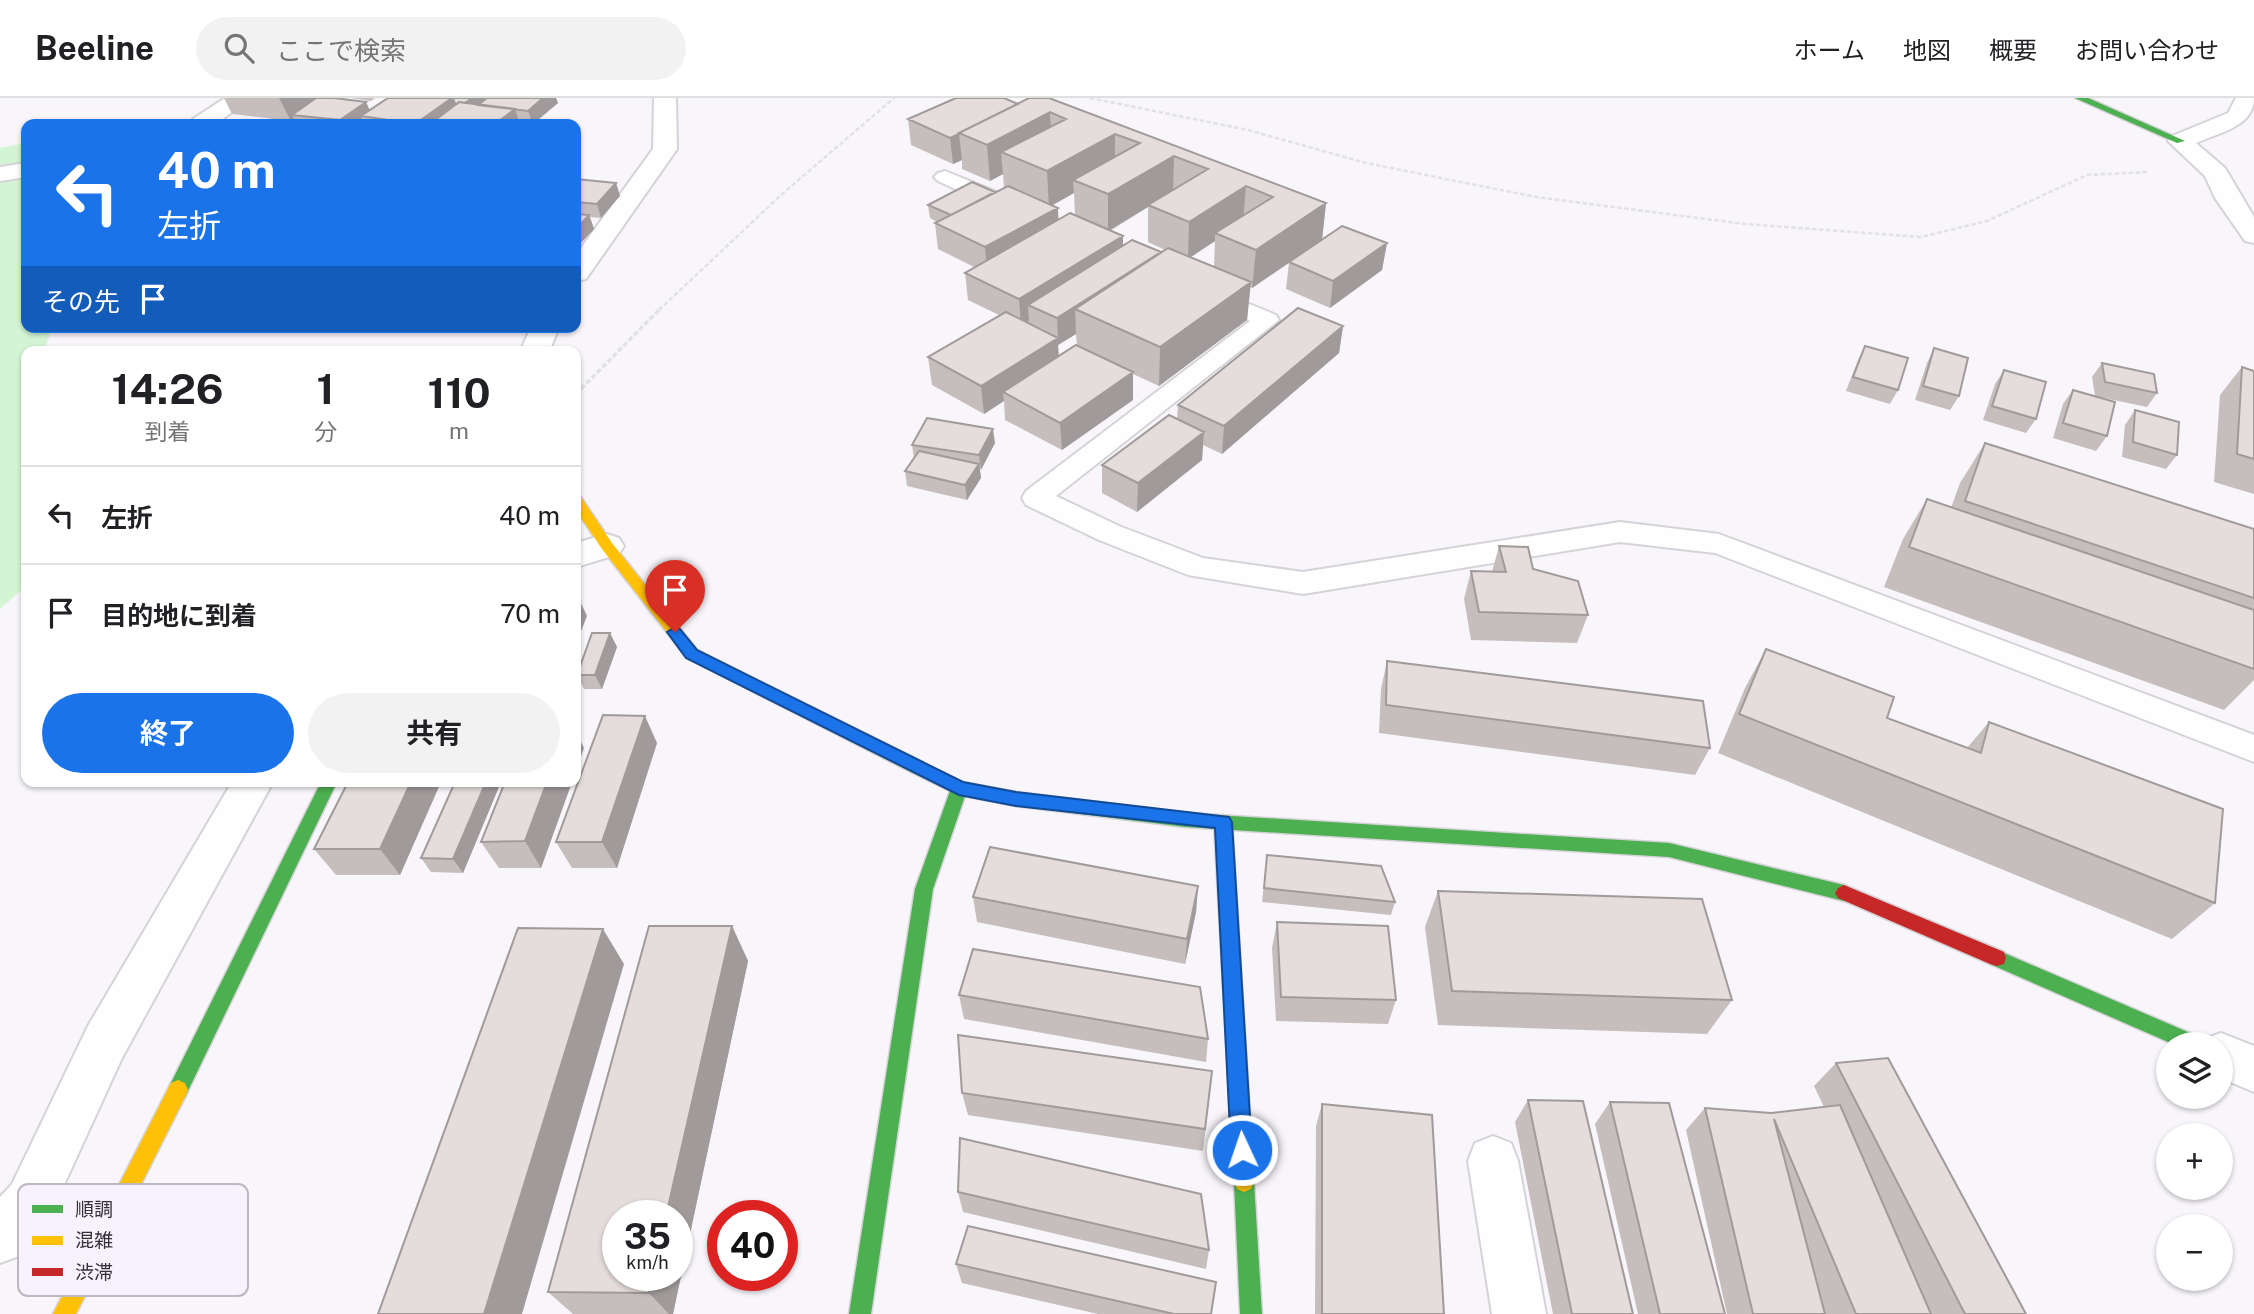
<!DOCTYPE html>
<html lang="ja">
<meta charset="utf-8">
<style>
:root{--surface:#fff;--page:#f2f2f2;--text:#202124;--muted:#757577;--line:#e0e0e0;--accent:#1a73e8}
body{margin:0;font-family:"Public Sans","Noto Sans JP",sans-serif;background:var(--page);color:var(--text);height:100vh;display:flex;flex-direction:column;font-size:26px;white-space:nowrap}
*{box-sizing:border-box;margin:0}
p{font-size:23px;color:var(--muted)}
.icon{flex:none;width:38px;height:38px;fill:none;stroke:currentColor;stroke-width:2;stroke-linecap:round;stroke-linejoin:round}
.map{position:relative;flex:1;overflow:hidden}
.side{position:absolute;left:21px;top:248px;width:560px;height:441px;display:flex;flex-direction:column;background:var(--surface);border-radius:14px;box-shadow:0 2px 5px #0004}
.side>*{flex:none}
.guide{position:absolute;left:21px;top:21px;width:560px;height:214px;border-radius:14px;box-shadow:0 2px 5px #0004;background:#1a73e8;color:#fff;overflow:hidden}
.fabs{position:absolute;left:2156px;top:934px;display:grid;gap:14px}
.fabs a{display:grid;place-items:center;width:77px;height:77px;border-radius:50%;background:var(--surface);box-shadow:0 2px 5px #0004;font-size:35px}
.speed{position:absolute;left:602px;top:1102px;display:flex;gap:14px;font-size:35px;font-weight:700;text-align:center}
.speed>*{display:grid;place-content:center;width:91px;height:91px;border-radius:50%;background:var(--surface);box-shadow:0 2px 5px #0004;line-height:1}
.speed small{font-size:18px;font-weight:400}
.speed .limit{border:10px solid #d22;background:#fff;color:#111}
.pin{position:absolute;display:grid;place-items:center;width:60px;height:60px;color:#fff;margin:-72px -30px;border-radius:50% 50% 50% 0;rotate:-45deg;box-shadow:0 0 7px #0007}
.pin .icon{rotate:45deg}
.me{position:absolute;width:77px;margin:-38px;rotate:357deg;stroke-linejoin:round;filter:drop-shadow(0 0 5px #0008)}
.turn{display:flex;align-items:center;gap:24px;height:147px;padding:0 21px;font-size:32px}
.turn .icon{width:91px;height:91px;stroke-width:2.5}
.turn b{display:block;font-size:49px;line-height:60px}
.then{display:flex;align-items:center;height:66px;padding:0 21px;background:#0003;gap:14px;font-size:26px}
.eta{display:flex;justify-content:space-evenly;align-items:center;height:119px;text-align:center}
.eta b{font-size:42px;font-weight:700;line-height:49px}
.button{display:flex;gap:14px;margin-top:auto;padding:14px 21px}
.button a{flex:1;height:80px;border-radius:42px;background:var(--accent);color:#fff;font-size:28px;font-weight:700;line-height:80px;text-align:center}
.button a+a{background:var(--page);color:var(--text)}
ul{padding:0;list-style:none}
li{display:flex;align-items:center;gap:21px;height:98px;padding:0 21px;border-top:2px solid var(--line)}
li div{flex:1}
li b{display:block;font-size:26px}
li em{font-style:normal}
header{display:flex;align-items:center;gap:42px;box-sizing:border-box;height:98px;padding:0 35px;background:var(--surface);border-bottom:2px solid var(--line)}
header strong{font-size:33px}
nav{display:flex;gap:38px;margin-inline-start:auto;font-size:24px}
.search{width:490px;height:63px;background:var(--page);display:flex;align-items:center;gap:18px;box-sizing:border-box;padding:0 24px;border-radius:38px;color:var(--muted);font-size:26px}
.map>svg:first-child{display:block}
.green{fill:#d4f5d4}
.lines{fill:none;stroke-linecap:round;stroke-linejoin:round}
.lane-casing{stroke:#d5d3d8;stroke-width:4}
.street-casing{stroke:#d5d3d8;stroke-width:4}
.fast-casing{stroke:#d5d3d8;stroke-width:3}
.slow-casing{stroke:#d5d3d8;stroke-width:3}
.jam-casing{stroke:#d5d3d8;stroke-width:3}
.path-far1{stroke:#e2e1e3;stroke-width:2.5;stroke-dasharray:4.5 2.5;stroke-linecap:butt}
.path{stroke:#e2e1e3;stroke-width:3.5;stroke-dasharray:5 2.5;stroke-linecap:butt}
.lane{fill:#fefefe;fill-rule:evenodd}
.street{fill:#fefefe;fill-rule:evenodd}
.fast{fill:#4caf50;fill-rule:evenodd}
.slow{fill:#ffc107;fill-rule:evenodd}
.jam{fill:#c62828;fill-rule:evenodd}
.wall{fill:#c5bebd;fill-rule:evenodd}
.shaded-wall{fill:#a09b9a}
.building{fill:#e5dddc;stroke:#a09b9a;stroke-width:2}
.route{fill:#1a73e8;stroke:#114b97;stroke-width:2}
.key{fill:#f7f2fe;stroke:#bcb8c2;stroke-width:2}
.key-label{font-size:19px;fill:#343237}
</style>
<header>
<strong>Beeline</strong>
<div class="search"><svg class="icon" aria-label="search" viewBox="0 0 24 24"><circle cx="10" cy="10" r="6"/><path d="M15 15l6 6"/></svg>ここで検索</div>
<nav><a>ホーム</a><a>地図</a><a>概要</a><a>お問い合わせ</a></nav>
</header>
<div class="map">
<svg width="2254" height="1216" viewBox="0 0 2254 1216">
<rect width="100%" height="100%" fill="#f8f5fb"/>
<path class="green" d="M 26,45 L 26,229 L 52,229 L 44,254 L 26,254 L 26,307 L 22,320 L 26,324 L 26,488 L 0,511 L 0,50 Z"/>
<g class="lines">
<g class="lane-casing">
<path id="lane" d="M 945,73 L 1014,101 L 1017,106 L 1014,111 L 998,111 L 938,83 L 934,79 L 938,75 Z
M 1208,189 L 1276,217 L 1279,222 L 1056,398 L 1119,428 L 1203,460 L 1303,474 L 1620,424 L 1719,436 L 2254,637 L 2254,664 L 1715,455 L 1620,444 L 1303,496 L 1188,477 L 1099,442 L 1026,407 L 1022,400 L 1026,393 L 1250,223 L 1200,201 L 1196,196 L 1200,191 Z"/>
</g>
<g class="street-casing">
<path id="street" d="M 225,0 L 251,0 L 216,26 L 190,26 L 193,21 Z
M 654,0 L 676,0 L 677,51 L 586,181 L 576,183 L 576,157 L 653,51 Z
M 2236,0 L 2254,0 C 2254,29 2218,35 2196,45 L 2225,70 L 2254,119 L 2254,145 L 2245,143 L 2215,100 L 2205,78 L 2168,43 L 2172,38 L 2228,15 Z
M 26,65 L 26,79 L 0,83 L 0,69 Z
M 531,229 L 559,229 L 549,254 L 520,254 Z
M 607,436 L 619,440 L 624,448 L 619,456 L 576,469 L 576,445 Z
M 232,684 L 273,684 L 122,960 L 48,1122 L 19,1158 L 0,1165 L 0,1099 L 12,1086 L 88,928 Z
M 2221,935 L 2254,948 L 2254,994 L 2221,980 L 2221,947 L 2202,947 L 2204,941 Z
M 1493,1038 L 1511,1045 L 1518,1063 L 1546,1216 L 1492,1216 L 1468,1063 L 1475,1045 Z"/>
</g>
<g class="fast-casing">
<path id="fast" d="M 2075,0 L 2088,0 L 2185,43 L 2177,45 Z
M 917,663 L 962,684 L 1016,694 L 1185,715 L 1669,745 L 1844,787 L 1850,790 L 1853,795 L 1850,800 L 1844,803 L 1669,759 L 1185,729 L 1016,708 L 965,698 L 933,791 L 871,1216 L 849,1216 L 915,791 L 950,693 L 911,674 L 909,669 L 911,664 Z
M 321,684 L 337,684 L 185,999 L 178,1002 L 171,999 L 168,992 L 171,985 Z
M 1997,852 L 2204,941 L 2207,947 L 2175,947 L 1990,866 L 1988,860 L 1990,854 Z
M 1244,1074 L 1251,1077 L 1254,1084 L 1262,1216 L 1240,1216 L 1234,1084 L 1237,1077 Z"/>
</g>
<g class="slow-casing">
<path id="slow" d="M 576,398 L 581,399 L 612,445 L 697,552 L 923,664 L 925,669 L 923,674 L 911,674 L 687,560 L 602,451 L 576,412 Z
M 1223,717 L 1229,719 L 1232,724 L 1254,1084 L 1251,1091 L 1244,1094 L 1237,1091 L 1234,1084 L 1214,724 L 1217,719 Z
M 178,982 L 185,985 L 188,992 L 185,999 L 76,1216 L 53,1216 L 171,985 Z"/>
</g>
<g class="jam-casing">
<path id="jam" d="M 1844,787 L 2004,854 L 2006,860 L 2004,866 L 1997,868 L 1990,866 L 1838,800 L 1835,795 L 1838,790 Z"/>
</g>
<path class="path-far1" d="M 1090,0 L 1248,32 L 1366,65 L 1536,99 L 1745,126 L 1921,139 L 1987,123 L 2087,77 L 2149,74
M 659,212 L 781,97 L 894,0"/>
<path class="path" d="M 576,296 L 661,210"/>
<use href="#lane" class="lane"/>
<use href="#street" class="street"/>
<use href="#fast" class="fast"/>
<use href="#slow" class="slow"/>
<use href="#jam" class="jam"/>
</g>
<path class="wall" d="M 224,0 L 334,0 L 370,12 L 388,0 L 556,0 L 558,5 L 533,26 L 519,24 L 520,26 L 365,26 L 363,23 L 359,26 L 296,26 L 294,21 L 291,23 L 232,16 Z
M 351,0 L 375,0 L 371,3 Z
M 1029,0 L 1326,105 L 1322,142 L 1387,145 L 1382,172 L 1330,210 L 1286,191 L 1289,165 L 1252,190 L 1250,189 L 1247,222 L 1159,288 L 1133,276 L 1133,302 L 1062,352 L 1005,322 L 1004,303 L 984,316 L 932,287 L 928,259 L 999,217 L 968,202 L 965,175 L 974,169 L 938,151 L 935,125 L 937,124 L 930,120 L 928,107 L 995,94 L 1004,90 L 1003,76 L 990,83 L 962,71 L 962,62 L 953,66 L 911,47 L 908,21 L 1018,6 ZM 1074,95 L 1075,117 L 1059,122 L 1053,107 ZM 1148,109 L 1148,144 L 1165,152 L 1161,154 L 1123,148 L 1110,133 ZM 1215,143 L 1214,169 L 1190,159 ZM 1076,236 L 1077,247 L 1059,258 L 1058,247 Z
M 576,81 L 616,85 L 620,98 L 601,120 L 590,119 L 594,131 L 576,150 Z
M 1343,228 L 1339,255 L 1222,356 L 1203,347 L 1202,362 L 1137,414 L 1102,395 L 1102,367 L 1177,321 L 1178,307 Z
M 1865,248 L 1898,292 L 1890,306 L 1846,293 L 1858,262 Z
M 1934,250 L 1959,298 L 1950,312 L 1915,302 L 1927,265 Z
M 2102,265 L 2157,295 L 2147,309 L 2095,298 L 2092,279 Z
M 2242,269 L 2254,273 L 2254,396 L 2214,384 L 2220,297 Z
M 2004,272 L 2036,321 L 2026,335 L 1983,322 L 1995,286 Z
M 2073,292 L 2107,338 L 2096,353 L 2053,340 L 2063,306 Z
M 2135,312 L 2177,357 L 2166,371 L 2122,359 L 2125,327 Z
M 995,345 L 980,372 L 981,380 L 967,402 L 907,388 L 905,373 L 914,360 L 912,347 Z
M 1985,345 L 2254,431 L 2254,510 L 2253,511 L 2254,512 L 2254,582 L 2224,612 L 1884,489 L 1903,441 L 1927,401 L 1951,410 L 1960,385 Z
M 1499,448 L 1533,471 L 1588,517 L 1577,545 L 1471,542 L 1464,501 L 1471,473 L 1492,474 Z
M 610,535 L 617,549 L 602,591 L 584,591 L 577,577 Z
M 1766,551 L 1887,620 L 1967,650 L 1989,624 L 2215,805 L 2172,841 L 1718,655 L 1745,590 Z
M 1387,563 L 1710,650 L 1695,677 L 1379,635 L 1381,591 Z
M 657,645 L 617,770 L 572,770 L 556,744 Z
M 348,684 L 441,684 L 400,777 L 336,777 L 314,751 Z
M 455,684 L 501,684 L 463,775 L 431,774 L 421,760 Z
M 505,684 L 572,684 L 541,770 L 499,770 L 481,744 Z
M 1267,757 L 1395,804 L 1391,817 L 1262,804 Z
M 1198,788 L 1196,814 L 1185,866 L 977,824 L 973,799 Z
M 1438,793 L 1732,902 L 1707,936 L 1438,927 L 1425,829 Z
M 1277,824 L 1396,902 L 1388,926 L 1276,923 L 1272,850 Z
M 732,828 L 748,863 L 673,1216 L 573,1216 L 548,1194 Z
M 959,897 L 1208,941 L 1206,964 L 964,921 Z
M 1836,965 L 2026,1216 L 1727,1216 L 1686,1032 L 1705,1010 L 1771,1015 L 1824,1009 L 1814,988 Z
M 1212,973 L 1203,1053 L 968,1017 L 962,995 Z
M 1528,1002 L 1633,1216 L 1553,1216 L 1515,1024 Z
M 1610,1004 L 1725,1216 L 1638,1216 L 1595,1026 Z
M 1322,1006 L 1444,1216 L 1315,1216 L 1316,1028 Z
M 958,1094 L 1209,1152 L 1206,1171 L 963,1114 Z
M 956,1166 L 1211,1216 L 1098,1216 L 962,1185 Z"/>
<path class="shaded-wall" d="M 279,0 L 326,0 L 292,17 L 294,21 L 291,23 Z
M 453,0 L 463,25 L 460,26 L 415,26 Z
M 472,0 L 494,0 L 484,8 L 463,7 Z
M 543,0 L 556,0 L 558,5 L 533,26 L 528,13 Z
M 366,4 L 372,17 L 361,18 L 363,23 L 359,26 L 342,26 L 340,22 Z
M 515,11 L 520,26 L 495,26 Z
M 1050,14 L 1052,50 L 1001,54 L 1003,76 L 990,83 L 987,47 Z
M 959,36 L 962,62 L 953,66 L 950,40 Z
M 1115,36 L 1115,72 L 1073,82 L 1074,95 L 1049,109 L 1047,73 Z
M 1174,58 L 1173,95 L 1148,107 L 1148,109 L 1108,133 L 1108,96 Z
M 616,85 L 620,98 L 601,120 L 597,106 Z
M 1246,88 L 1243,125 L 1215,135 L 1215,143 L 1188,161 L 1189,124 Z
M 1326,105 L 1322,142 L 1252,190 L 1256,152 Z
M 1058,110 L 1059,136 L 987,176 L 985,149 Z
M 589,117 L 594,131 L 576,150 L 576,131 Z
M 1123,138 L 1123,165 L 1028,207 L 1029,223 L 1021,228 L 1019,201 Z
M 1387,145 L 1382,172 L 1330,210 L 1333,183 Z
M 1161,154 L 1075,211 L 1076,236 L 1058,247 L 1059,267 L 1003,294 L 1004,303 L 984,316 L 981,288 L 1058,240 L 1057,220 Z
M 1251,184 L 1247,222 L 1159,288 L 1160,249 Z
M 1343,228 L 1339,255 L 1222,356 L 1224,328 Z
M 1133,274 L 1133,302 L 1062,352 L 1060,325 Z
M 993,331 L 995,345 L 981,372 L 979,357 Z
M 1204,334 L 1202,362 L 1137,414 L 1138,385 Z
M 979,366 L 981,380 L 967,402 L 965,387 Z
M 580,503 L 587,518 L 576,546 L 576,514 Z
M 610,535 L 617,549 L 602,591 L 595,577 Z
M 645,618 L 657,645 L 617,770 L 602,744 Z
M 576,634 L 584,650 L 576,673 Z
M 411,684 L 441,684 L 400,777 L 380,751 Z
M 486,684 L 501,684 L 463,775 L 453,761 Z
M 547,684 L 572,684 L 541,770 L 525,743 Z
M 1198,788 L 1196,814 L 1185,866 L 1187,841 Z
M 732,828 L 748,863 L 673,1216 L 669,1216 L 649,1195 L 653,1178 L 677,1178 L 677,1118 L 666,1118 Z
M 603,831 L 624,866 L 522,1216 L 484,1216 Z"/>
<path class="building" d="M 316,0 L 334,0 L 366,4 L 340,22 L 292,17 Z
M 388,0 L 452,0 L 415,26 L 361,18 Z
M 453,0 L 472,0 L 465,5 L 459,4 L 457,6 L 455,6 Z
M 487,0 L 543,0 L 528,13 L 478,7 Z
M 956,0 L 1004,0 L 1018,6 L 959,35 L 959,36 L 950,40 L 908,21 Z
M 1029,0 L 1049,0 L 1326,105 L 1256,152 L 1215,135 L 1273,99 L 1246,88 L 1189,124 L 1148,107 L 1208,71 L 1174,58 L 1108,96 L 1073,82 L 1140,45 L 1115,36 L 1047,73 L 1001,54 L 1066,21 L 1050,14 L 987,47 L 959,35 Z
M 459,4 L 515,11 L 495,26 L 430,26 Z
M 576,81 L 616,85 L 597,106 L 576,104 Z
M 972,84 L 995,94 L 951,117 L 928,107 Z
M 1008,88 L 1058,110 L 985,149 L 935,125 Z
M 1070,115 L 1123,138 L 1019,201 L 965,175 Z
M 576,116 L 589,117 L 576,131 Z
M 1342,128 L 1387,145 L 1333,183 L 1289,164 Z
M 1132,142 L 1161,154 L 1057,220 L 1028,207 Z
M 1168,150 L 1251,184 L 1160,249 L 1075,211 Z
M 1298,210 L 1343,228 L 1224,328 L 1178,307 Z
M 1006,214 L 1058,240 L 981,288 L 928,259 Z
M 1076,247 L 1133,274 L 1060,325 L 1003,294 Z
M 1865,248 L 1908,260 L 1898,292 L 1853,279 Z
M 1934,250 L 1968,260 L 1959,298 L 1923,288 Z
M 2102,265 L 2154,276 L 2157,295 L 2105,284 Z
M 2242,269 L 2254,273 L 2254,361 L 2237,356 Z
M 2004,272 L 2046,284 L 2036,321 L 1992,308 Z
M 2073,292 L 2115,304 L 2107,338 L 2063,325 Z
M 2135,312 L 2179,324 L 2177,357 L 2133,344 Z
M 1169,317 L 1204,334 L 1138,385 L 1102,367 Z
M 927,320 L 993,331 L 979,357 L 912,347 Z
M 1985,345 L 2254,431 L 2254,500 L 1965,403 Z
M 919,353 L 979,366 L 965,387 L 905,373 Z
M 1927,401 L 2254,512 L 2254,571 L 1909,449 Z
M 1499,448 L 1528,449 L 1533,471 L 1578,483 L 1588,517 L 1479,514 L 1471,473 L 1506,474 Z
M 576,503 L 580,503 L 576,514 Z
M 592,535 L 610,535 L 595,577 L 577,577 Z
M 1766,551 L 1894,599 L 1887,620 L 1981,655 L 1989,624 L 2223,711 L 2215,805 L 1739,616 Z
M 1387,563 L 1703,603 L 1710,650 L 1386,607 Z
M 603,617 L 645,618 L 602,744 L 556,744 Z
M 348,684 L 411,684 L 380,751 L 314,751 Z
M 455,684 L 486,684 L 453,761 L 421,760 Z
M 505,684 L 547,684 L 525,743 L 481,744 Z
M 990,749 L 1198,788 L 1187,841 L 973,799 Z
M 1267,757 L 1381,768 L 1395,804 L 1264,790 Z
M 1438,793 L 1702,801 L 1732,902 L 1452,893 Z
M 1277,824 L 1388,828 L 1396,902 L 1281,899 Z
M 649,828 L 732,828 L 666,1118 L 618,1118 L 618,1178 L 653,1178 L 649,1195 L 548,1194 Z
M 518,830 L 603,831 L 484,1216 L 378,1216 Z
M 973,851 L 1200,889 L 1208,941 L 959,897 Z
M 958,937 L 1212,973 L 1205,1031 L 962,995 Z
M 1888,960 L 2026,1216 L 1965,1216 L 1836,965 Z
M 1528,1002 L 1583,1003 L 1633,1216 L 1572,1216 Z
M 1610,1004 L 1669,1005 L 1725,1216 L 1660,1216 Z
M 1322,1006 L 1432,1017 L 1444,1216 L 1322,1216 Z
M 1840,1007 L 1931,1216 L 1856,1216 L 1774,1021 L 1825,1216 L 1753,1216 L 1705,1010 L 1771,1015 Z
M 960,1040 L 1201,1096 L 1209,1152 L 958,1094 Z
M 968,1128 L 1216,1184 L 1211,1216 L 1174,1216 L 956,1166 Z"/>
<path class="route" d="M 675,529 L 680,531 L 697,552 L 963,684 L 1016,694 L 1229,719 L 1232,724 L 1252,1052 L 1249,1059 L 1242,1062 L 1234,1059 L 1231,1052 L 1215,730 L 1016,708 L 959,697 L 686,560 L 667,534 Z"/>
<rect x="18" y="1086" width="230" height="112" rx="10" class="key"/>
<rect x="32" y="1107" width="31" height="8" fill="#4caf50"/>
<rect x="32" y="1138" width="31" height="9" fill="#ffc107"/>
<rect x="32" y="1170" width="31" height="8" fill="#c62828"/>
<g class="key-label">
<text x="75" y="1118">順調</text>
<text x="75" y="1149">混雑</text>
<text x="75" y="1181">渋滞</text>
</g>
</svg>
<div class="fabs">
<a><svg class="icon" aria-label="layers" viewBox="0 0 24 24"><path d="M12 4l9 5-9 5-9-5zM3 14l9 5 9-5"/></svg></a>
<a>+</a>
<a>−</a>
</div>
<div class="speed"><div>35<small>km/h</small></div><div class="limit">40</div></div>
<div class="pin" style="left:675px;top:534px;background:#d93025"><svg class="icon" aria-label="arrive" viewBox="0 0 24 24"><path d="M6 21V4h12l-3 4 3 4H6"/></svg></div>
<svg class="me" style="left:1242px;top:1052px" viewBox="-20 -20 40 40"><circle r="17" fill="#1a73e8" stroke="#fff" stroke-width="3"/><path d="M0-11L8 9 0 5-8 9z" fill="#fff"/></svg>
<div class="guide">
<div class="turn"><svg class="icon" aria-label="left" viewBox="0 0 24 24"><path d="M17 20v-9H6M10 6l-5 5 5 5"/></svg><div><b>40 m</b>左折</div></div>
<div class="then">その先<svg class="icon" aria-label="arrive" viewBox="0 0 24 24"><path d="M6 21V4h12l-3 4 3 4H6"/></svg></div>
</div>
<section class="side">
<div class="eta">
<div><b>14:26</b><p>到着</p></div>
<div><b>1</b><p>分</p></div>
<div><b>110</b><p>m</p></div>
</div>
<ul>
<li><svg class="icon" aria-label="left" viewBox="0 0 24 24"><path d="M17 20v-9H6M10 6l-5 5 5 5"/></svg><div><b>左折</b></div><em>40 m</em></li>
<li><svg class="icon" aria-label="arrive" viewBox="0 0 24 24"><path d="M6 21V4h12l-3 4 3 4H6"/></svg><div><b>目的地に到着</b></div><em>70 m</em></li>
</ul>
<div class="button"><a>終了</a><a>共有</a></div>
</section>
</div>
